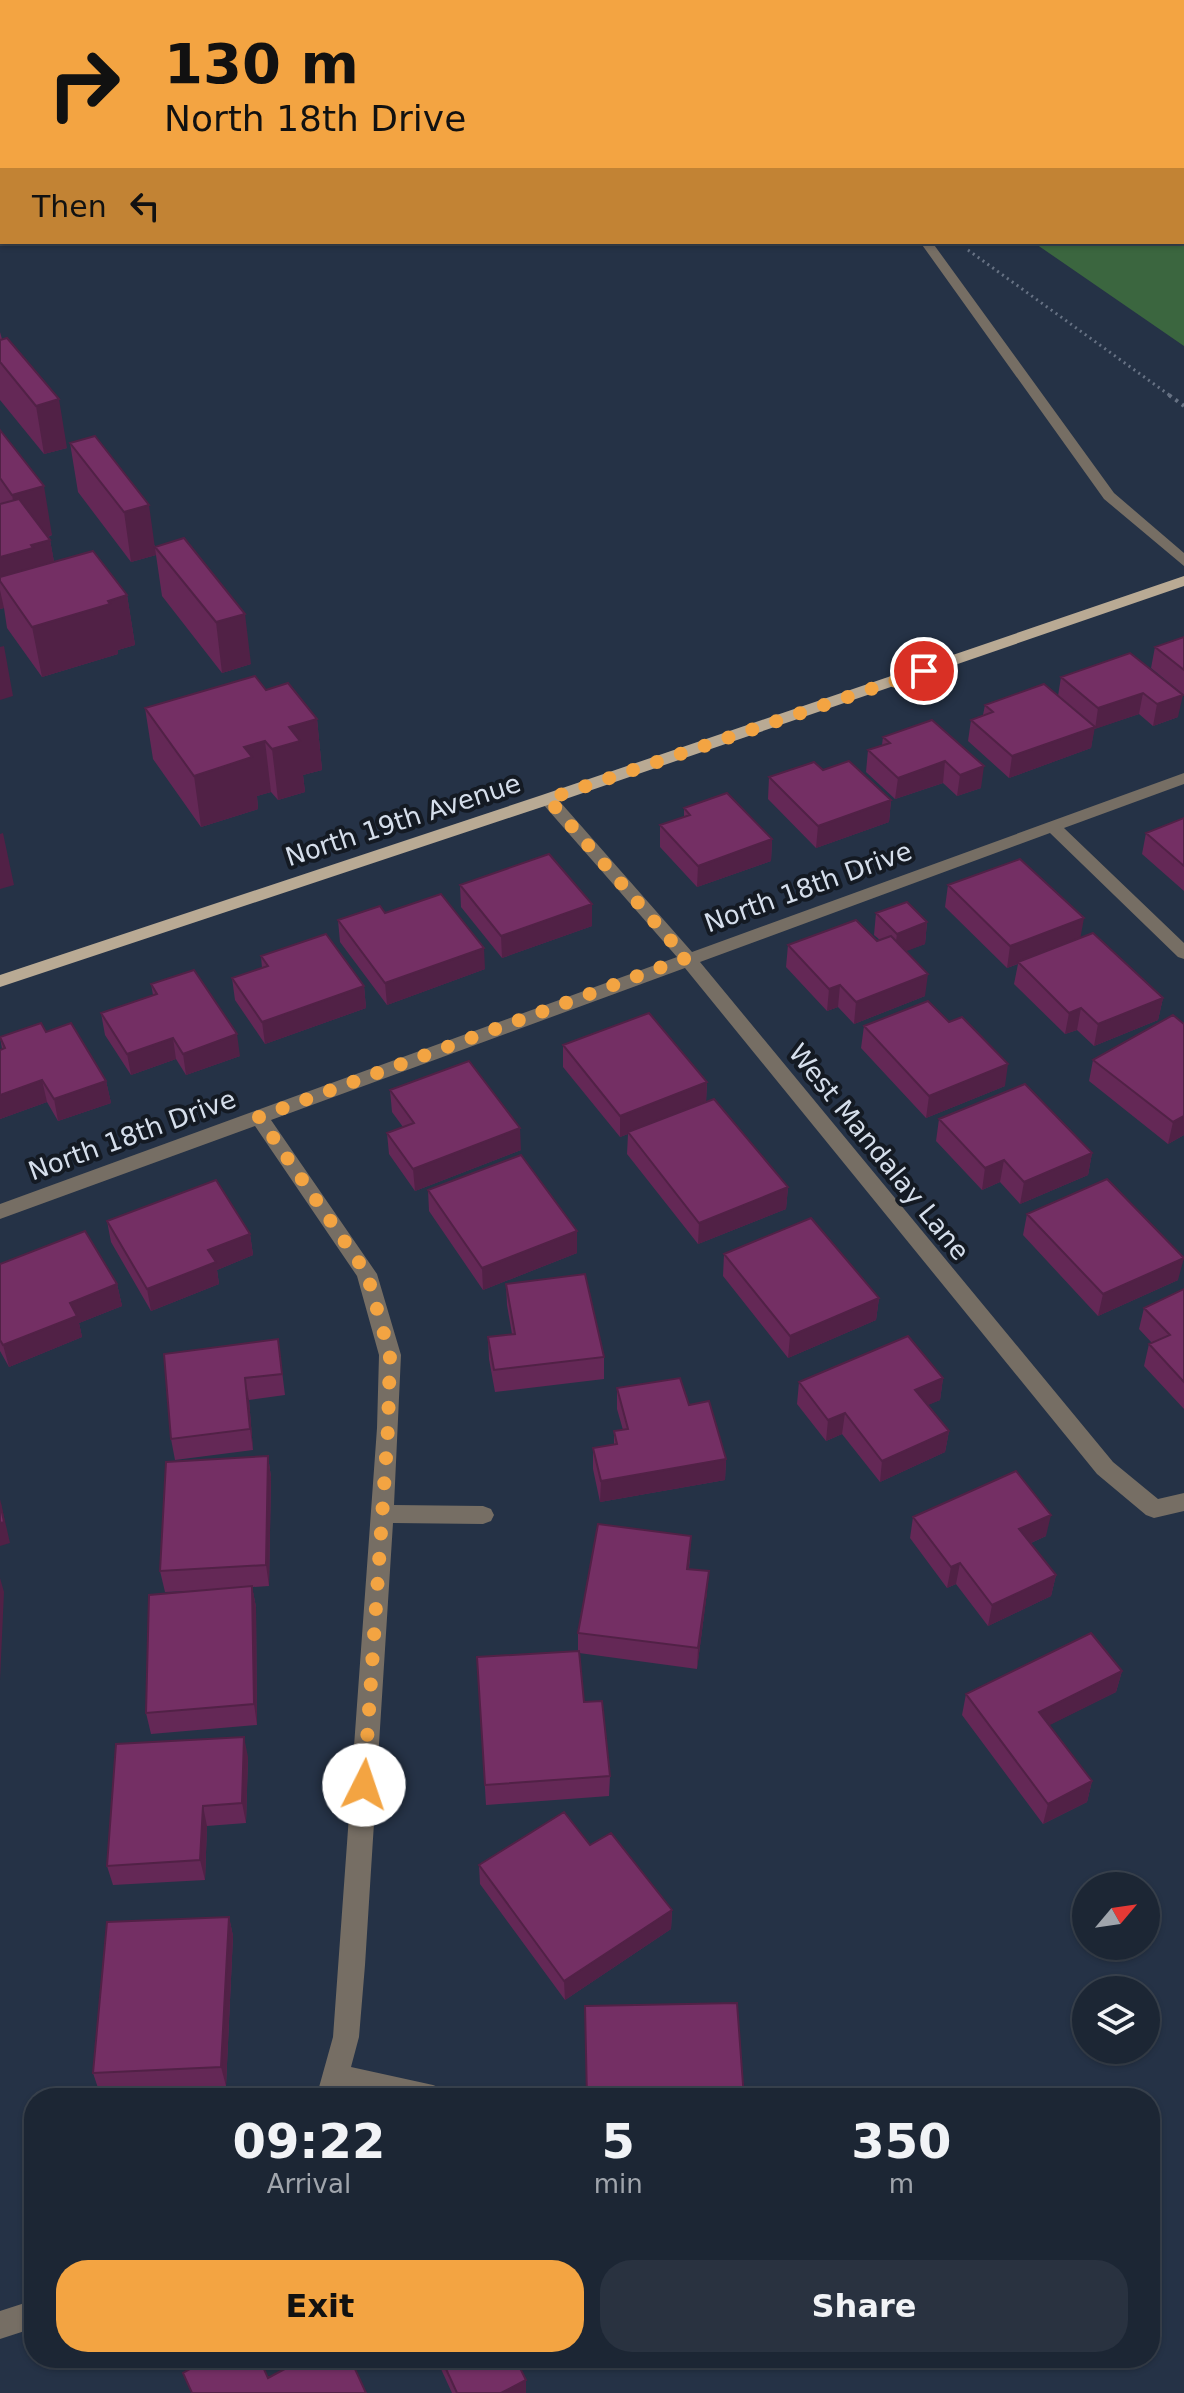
<!DOCTYPE html>
<style>
:root{--surface:#1c2634;--page:#293240;--text:#f1f3f6;--muted:#a0a5ac;--line:#3a434f;--accent:#f3a442}
body{margin:0;font-family:"DejaVu Sans",sans-serif;background:var(--page);color:var(--text);height:100vh;display:flex;flex-direction:column;font-size:30px;white-space:nowrap}
*{box-sizing:border-box;margin:0}
p{font-size:26px;color:var(--muted)}
.icon{flex:none;width:44px;height:44px;fill:none;stroke:currentColor;stroke-width:2;stroke-linecap:round;stroke-linejoin:round}
.map{position:relative;flex:1;overflow:hidden}
.sheet{position:absolute;left:24px;top:2088px;width:1136px;height:280px;display:flex;flex-direction:column;background:var(--surface);border-radius:32px;box-shadow:0 2px 6px #0004,0 0 0 2px var(--line)}
.sheet>*{flex:none}
.hud{position:absolute;left:0px;top:0px;width:1184px;height:244px;box-shadow:0 2px 6px #0004,0 0 0 2px var(--line);background:#f3a442;color:#111;overflow:hidden}
.needle{width:52px;rotate:61deg}
.buttons{position:absolute;left:1072px;top:1872px;display:grid;gap:16px}
.buttons a{display:grid;place-items:center;width:88px;height:88px;border-radius:50%;background:var(--surface);box-shadow:0 2px 6px #0004,0 0 0 2px var(--line);font-size:40px}
.pin{position:absolute;display:grid;place-items:center;width:68px;height:68px;color:#fff;margin:-34px;border:4px solid #fff;border-radius:50%;box-shadow:0 2px 8px #0007}
.me{position:absolute;width:88px;margin:-44px;rotate:4deg;stroke-linejoin:round;filter:drop-shadow(0 0 6px #0008)}
.turn{display:flex;align-items:center;gap:28px;height:168px;padding:0 32px;font-size:36px}
.turn .icon{width:104px;height:104px;stroke-width:2.5}
.turn b{display:block;font-size:56px;line-height:68px}
.then{display:flex;align-items:center;height:76px;padding:0 32px;background:#0003;gap:16px;font-size:30px}
.eta{display:flex;justify-content:space-evenly;align-items:center;height:136px;text-align:center}
.eta b{font-size:48px;font-weight:700;line-height:56px}
.button{display:flex;gap:16px;margin-top:auto;padding:16px 32px}
.button a{flex:1;height:92px;border-radius:32px;background:var(--accent);color:#111;font-size:32px;font-weight:700;line-height:92px;text-align:center}
.button a+a{background:var(--page);color:var(--text)}
.map>svg:first-child{display:block}
.green{fill:#3b663f}
.lines{fill:none;stroke-linecap:round;stroke-linejoin:round}
.path-far1{stroke:#677284;stroke-width:3;stroke-dasharray:2 4;stroke-linecap:butt}
.path{stroke:#677284;stroke-width:4;stroke-dasharray:3 5;stroke-linecap:butt}
.minor{fill:#766e64;fill-rule:evenodd}
.major{fill:#b9aa94;fill-rule:evenodd}
.wall{fill:#642856}
.shaded-wall{fill:#512146}
.building{fill:#742f64;stroke:#512146;stroke-width:2}
.route{stroke:#f3a442;stroke-width:14;stroke-dasharray:0 25.2}
.labels{text-anchor:middle;stroke-width:8;stroke-linejoin:round;paint-order:stroke}
.street-label{font-size:26px;fill:#d5deeb;stroke:#141a23}
</style>
<div class="map">
<svg width="1184" height="2393" viewBox="0 0 1184 2393">
<rect width="100%" height="100%" fill="#253246"/>
<path class="green" d="M 665,0 L 1184,0 L 1184,346 L 1033,242 L 1182,242 L 1182,2 L 661,2 Z"/>
<g class="lines">
<path class="path-far1" d="M 469,0 L 483,2
M 101,2 L 115,0
M 968,250 L 1172,397"/>
<path class="path" d="M 1169,395 L 1184,406"/>
<path class="minor" d="M 920,242 L 932,242 L 1114,493 L 1184,553 L 1184,566 L 1104,499 Z
M 1184,773 L 1184,784 L 1064,828 L 1184,943 L 1184,959 L 1178,957 L 1050,833 L 700,962 L 1113,1462 L 1158,1499 L 1184,1493 L 1184,1511 L 1154,1518 L 1146,1515 L 1097,1474 L 685,968 L 271,1120 L 377,1274 L 401,1355 L 394,1505 L 483,1506 L 491,1509 L 494,1515 L 491,1521 L 483,1524 L 393,1523 L 365,1965 L 359,2037 L 351,2067 L 433,2085 L 443,2089 L 446,2098 L 373,2098 L 344,2092 L 342,2098 L 316,2098 L 333,2037 L 377,1428 L 379,1355 L 357,1276 L 255,1126 L 0,1219 L 0,1204 L 677,957 L 542,803 L 542,795 L 554,795 L 692,952 Z
M 34,2300 L 34,2328 L 0,2339 L 0,2311 Z"/>
<path class="major" d="M 1184,576 L 1184,586 L 554,803 L 0,987 L 0,975 L 542,795 Z"/>
</g>
<path class="wall" d="M 0,332 L 2,339 L 67,448 L 44,454 L 0,400 Z
M 0,430 L 52,535 L 48,537 L 50,540 L 54,562 L 127,595 L 135,645 L 118,650 L 118,654 L 42,677 L 7,628 L 4,608 L 0,609 Z
M 70,443 L 155,546 L 251,664 L 222,673 L 162,596 L 156,555 L 131,562 L 78,492 Z
M 1184,637 L 1184,695 L 1151,668 L 1155,647 Z
M 1130,653 L 1178,717 L 1153,726 L 1139,714 L 1094,729 L 1091,748 L 1009,778 L 968,741 L 971,720 L 983,715 L 985,705 L 1058,696 L 1061,677 Z
M 266,690 L 317,719 L 322,770 L 303,775 L 305,792 L 278,800 L 271,792 L 257,796 L 258,809 L 201,827 L 153,759 L 145,708 Z
M 932,720 L 981,788 L 957,796 L 943,783 L 895,799 L 866,772 L 868,750 L 882,745 L 883,737 Z
M 823,770 L 891,800 L 889,822 L 816,848 L 768,799 L 769,777 Z
M 684,808 L 772,839 L 771,861 L 697,887 L 660,847 L 660,825 L 684,817 Z
M 1184,818 L 1184,891 L 1142,854 L 1146,833 Z
M 460,885 L 592,926 L 502,958 L 461,907 Z
M 948,885 L 1080,938 L 1163,998 L 1158,1020 L 1094,1046 L 1077,1030 L 1065,1034 L 1014,984 L 1018,964 L 1007,968 L 945,907 Z
M 385,913 L 485,969 L 387,1005 L 340,942 L 338,920 Z
M 876,913 L 927,922 L 925,944 L 905,951 L 925,996 L 854,1024 L 838,1007 L 827,1011 L 786,967 L 788,945 L 877,941 L 880,940 L 874,935 Z
M 261,956 L 364,986 L 366,1008 L 265,1044 L 235,1000 L 232,978 L 262,968 Z
M 151,984 L 240,1056 L 186,1075 L 176,1059 L 131,1075 L 105,1035 L 101,1013 L 153,995 Z
M 1173,1015 L 1184,1135 L 1168,1144 L 1089,1081 L 1093,1060 Z
M 949,1022 L 1005,1086 L 926,1118 L 861,1048 L 864,1026 Z
M 46,1032 L 106,1081 L 111,1103 L 58,1121 L 47,1102 L 0,1119 L 0,1050 L 2,1049 L 0,1037 Z
M 563,1045 L 707,1082 L 706,1102 L 788,1187 L 786,1209 L 698,1244 L 627,1154 L 628,1134 L 620,1137 L 563,1067 Z
M 390,1090 L 521,1150 L 415,1191 L 389,1154 L 387,1133 L 403,1127 L 392,1112 Z
M 939,1119 L 1092,1153 L 1088,1175 L 1020,1204 L 1000,1182 L 982,1190 L 936,1141 Z
M 428,1190 L 577,1231 L 577,1253 L 483,1290 L 429,1211 Z
M 1027,1214 L 1178,1280 L 1098,1316 L 1023,1235 Z
M 107,1221 L 250,1234 L 253,1255 L 217,1270 L 219,1284 L 151,1311 L 111,1242 Z
M 724,1254 L 879,1298 L 876,1320 L 788,1358 L 723,1276 Z
M 0,1264 L 117,1284 L 122,1306 L 79,1323 L 82,1337 L 9,1367 L 0,1351 Z
M 506,1284 L 604,1357 L 604,1379 L 495,1392 L 489,1359 L 488,1337 L 512,1334 L 507,1305 Z
M 1184,1289 L 1184,1409 L 1144,1366 L 1149,1344 L 1152,1343 L 1139,1329 L 1144,1308 Z
M 278,1339 L 285,1395 L 249,1400 L 253,1450 L 175,1460 L 171,1439 Z
M 943,1378 L 940,1400 L 927,1405 L 949,1431 L 945,1452 L 880,1482 L 842,1434 L 826,1441 L 797,1404 L 799,1382 Z
M 617,1388 L 689,1405 L 726,1459 L 725,1480 L 600,1502 L 593,1469 L 593,1448 L 614,1444 L 614,1431 L 623,1430 L 617,1409 Z
M 268,1456 L 271,1477 L 269,1586 L 252,1587 L 256,1607 L 257,1725 L 151,1734 L 146,1713 L 213,1590 L 165,1592 L 160,1571 Z
M 913,1517 L 1046,1536 L 1031,1543 L 1056,1575 L 1051,1596 L 988,1626 L 956,1584 L 947,1588 L 910,1538 Z
M 690,1557 L 689,1569 L 707,1592 L 697,1669 L 579,1653 L 584,1702 L 610,1776 L 609,1796 L 486,1805 L 477,1657 L 578,1651 L 578,1633 Z
M 1122,1671 L 1116,1692 L 1049,1725 L 1092,1781 L 1087,1802 L 1043,1824 L 962,1715 L 966,1694 Z
M 248,1757 L 246,1823 L 207,1826 L 205,1880 L 113,1885 L 107,1866 Z
M 590,1845 L 672,1910 L 671,1929 L 565,2000 L 480,1884 L 479,1865 Z
M 229,1917 L 233,1936 L 226,2086 L 99,2091 L 93,2073 Z
M 436,2358 L 527,2358 L 518,2363 L 526,2380 L 526,2393 L 452,2393 Z"/>
<path class="shaded-wall" d="M 59,399 L 67,448 L 44,454 L 36,406 Z
M 44,486 L 52,535 L 21,544 L 12,495 Z
M 149,505 L 156,555 L 131,562 L 124,512 Z
M 50,540 L 59,589 L 0,581 L 0,557 L 31,545 Z
M 0,590 L 4,608 L 0,609 Z
M 127,595 L 135,645 L 118,650 L 118,654 L 42,677 L 32,627 Z
M 245,614 L 251,664 L 222,673 L 216,622 Z
M 4,646 L 13,696 L 0,700 L 0,647 Z
M 1143,693 L 1139,714 L 1095,729 L 1098,708 Z
M 1183,695 L 1178,717 L 1153,726 L 1157,704 Z
M 317,719 L 322,770 L 303,775 L 305,792 L 278,800 L 272,749 L 289,727 Z
M 1095,727 L 1091,748 L 1009,778 L 1012,756 Z
M 265,741 L 271,792 L 257,796 L 258,809 L 201,827 L 194,776 L 244,747 Z
M 945,761 L 943,783 L 895,799 L 898,778 Z
M 984,766 L 981,788 L 957,796 L 960,775 Z
M 891,800 L 889,822 L 816,848 L 818,826 Z
M 3,833 L 14,885 L 0,889 L 0,834 Z
M 772,839 L 771,861 L 697,887 L 698,866 Z
M 592,904 L 592,926 L 502,958 L 501,936 Z
M 1084,918 L 1080,940 L 1007,968 L 1010,946 Z
M 927,922 L 925,944 L 894,956 L 897,934 Z
M 484,948 L 485,969 L 387,1005 L 385,983 Z
M 928,974 L 925,996 L 854,1024 L 856,1002 Z
M 840,985 L 838,1007 L 827,1011 L 829,989 Z
M 364,986 L 366,1008 L 265,1044 L 262,1022 Z
M 1163,998 L 1158,1020 L 1094,1046 L 1098,1024 Z
M 1081,1008 L 1077,1030 L 1065,1034 L 1069,1013 Z
M 237,1034 L 240,1056 L 186,1075 L 183,1054 Z
M 173,1038 L 176,1059 L 131,1075 L 127,1054 Z
M 1008,1064 L 1005,1086 L 926,1118 L 929,1096 Z
M 42,1080 L 47,1102 L 0,1119 L 0,1095 Z
M 106,1081 L 111,1103 L 58,1121 L 54,1099 Z
M 707,1082 L 706,1103 L 628,1132 L 628,1134 L 620,1137 L 620,1116 Z
M 1184,1116 L 1184,1135 L 1168,1144 L 1173,1122 Z
M 520,1128 L 521,1150 L 415,1191 L 413,1169 Z
M 1092,1153 L 1088,1175 L 1020,1204 L 1024,1182 Z
M 1004,1160 L 1000,1182 L 982,1190 L 985,1168 Z
M 788,1187 L 786,1209 L 698,1244 L 699,1223 Z
M 577,1231 L 577,1253 L 483,1290 L 482,1268 Z
M 250,1234 L 253,1255 L 217,1270 L 219,1284 L 151,1311 L 147,1289 L 208,1250 Z
M 1184,1258 L 1178,1280 L 1098,1316 L 1103,1294 Z
M 117,1284 L 122,1306 L 79,1323 L 82,1337 L 9,1367 L 3,1345 L 70,1303 Z
M 879,1298 L 876,1320 L 788,1358 L 790,1336 Z
M 245,1378 L 249,1400 L 253,1450 L 250,1429 Z
M 943,1378 L 940,1400 L 912,1412 L 915,1390 Z
M 845,1413 L 842,1434 L 826,1441 L 828,1420 Z
M 949,1431 L 945,1452 L 880,1482 L 882,1461 Z
M 268,1456 L 271,1477 L 269,1586 L 266,1565 Z
M 726,1459 L 725,1480 L 600,1502 L 601,1481 Z
M 0,1499 L 10,1543 L 0,1546 Z
M 1051,1515 L 1046,1536 L 1015,1550 L 1019,1529 Z
M 691,1536 L 690,1557 L 686,1590 L 687,1569 Z
M 960,1563 L 956,1584 L 947,1588 L 951,1567 Z
M 709,1571 L 707,1592 L 697,1669 L 698,1648 Z
M 1056,1575 L 1051,1596 L 988,1626 L 992,1605 Z
M 0,1578 L 4,1592 L 0,1680 Z
M 252,1586 L 256,1607 L 257,1725 L 254,1704 Z
M 1122,1671 L 1116,1692 L 1034,1733 L 1039,1712 Z
M 244,1737 L 248,1757 L 246,1823 L 242,1803 Z
M 1092,1781 L 1087,1802 L 1043,1824 L 1048,1804 Z
M 203,1806 L 207,1826 L 205,1880 L 200,1860 Z
M 672,1910 L 671,1929 L 565,2000 L 564,1981 Z
M 229,1917 L 233,1936 L 226,2086 L 221,2067 Z
M 512,2358 L 527,2358 L 512,2366 Z
M 526,2380 L 526,2393 L 501,2393 Z"/>
<path class="building" d="M 7,338 L 59,399 L 36,406 L 0,362 L 0,340 Z
M 0,430 L 44,486 L 12,495 L 0,478 Z
M 95,436 L 149,505 L 124,512 L 70,443 Z
M 19,499 L 50,540 L 31,545 L 33,548 L 0,557 L 0,504 Z
M 184,538 L 245,614 L 216,622 L 155,547 Z
M 93,551 L 127,595 L 108,601 L 110,604 L 32,627 L 0,581 L 0,577 Z
M 1184,637 L 1184,670 L 1155,647 Z
M 1130,653 L 1183,695 L 1157,704 L 1143,693 L 1098,708 L 1061,677 Z
M 255,676 L 266,690 L 288,683 L 317,719 L 289,727 L 300,741 L 272,749 L 265,741 L 244,747 L 252,757 L 194,776 L 145,708 Z
M 1044,684 L 1095,727 L 1012,756 L 971,720 L 993,712 L 985,705 Z
M 932,720 L 984,766 L 960,775 L 945,761 L 898,778 L 868,750 L 890,743 L 883,737 Z
M 849,761 L 891,800 L 818,826 L 769,777 L 814,762 L 823,770 Z
M 727,793 L 772,839 L 698,866 L 660,825 L 690,815 L 684,808 Z
M 1184,818 L 1184,866 L 1146,833 Z
M 549,854 L 592,904 L 501,936 L 460,885 Z
M 1020,859 L 1084,918 L 1010,946 L 948,885 Z
M 441,894 L 484,948 L 385,983 L 338,920 L 380,906 L 385,913 Z
M 907,902 L 927,922 L 897,934 L 876,913 Z
M 856,920 L 877,941 L 891,936 L 928,974 L 856,1002 L 840,985 L 829,989 L 788,945 Z
M 1093,933 L 1163,998 L 1098,1024 L 1081,1008 L 1069,1013 L 1018,962 Z
M 326,934 L 364,986 L 262,1022 L 232,978 L 268,966 L 261,956 Z
M 194,970 L 237,1034 L 183,1054 L 173,1038 L 127,1054 L 101,1013 L 157,994 L 151,984 Z
M 928,1001 L 949,1022 L 962,1017 L 1008,1064 L 929,1096 L 864,1026 Z
M 649,1013 L 707,1082 L 620,1116 L 563,1045 Z
M 1173,1015 L 1184,1024 L 1184,1116 L 1173,1122 L 1093,1060 Z
M 41,1023 L 46,1032 L 71,1023 L 106,1081 L 54,1099 L 42,1080 L 0,1095 L 0,1050 L 5,1048 L 0,1037 Z
M 469,1061 L 520,1128 L 413,1169 L 387,1133 L 414,1123 L 390,1090 Z
M 1025,1084 L 1092,1153 L 1024,1182 L 1004,1160 L 985,1168 L 939,1119 Z
M 714,1099 L 788,1187 L 699,1223 L 628,1132 Z
M 521,1155 L 577,1231 L 482,1268 L 428,1190 Z
M 1107,1179 L 1184,1258 L 1103,1294 L 1027,1214 Z
M 216,1180 L 250,1234 L 208,1250 L 216,1262 L 147,1289 L 107,1221 Z
M 811,1218 L 879,1298 L 790,1336 L 724,1254 Z
M 85,1231 L 117,1284 L 70,1303 L 77,1316 L 3,1345 L 0,1340 L 0,1264 Z
M 585,1274 L 604,1357 L 494,1370 L 488,1337 L 515,1334 L 506,1284 Z
M 1184,1289 L 1184,1382 L 1149,1344 L 1170,1335 L 1144,1308 Z
M 908,1336 L 943,1378 L 915,1390 L 949,1431 L 882,1461 L 845,1413 L 828,1420 L 799,1382 Z
M 278,1339 L 282,1374 L 245,1378 L 250,1429 L 171,1439 L 164,1354 Z
M 680,1378 L 689,1405 L 709,1401 L 726,1459 L 601,1481 L 593,1448 L 617,1444 L 614,1431 L 628,1429 L 617,1388 Z
M 268,1456 L 266,1565 L 160,1571 L 166,1462 Z
M 1016,1471 L 1051,1515 L 1019,1529 L 1056,1575 L 992,1605 L 960,1563 L 951,1567 L 913,1517 Z
M 0,1503 L 4,1522 L 0,1523 Z
M 598,1524 L 691,1536 L 687,1569 L 709,1571 L 698,1648 L 578,1633 Z
M 252,1586 L 254,1704 L 146,1713 L 149,1595 Z
M 1091,1633 L 1122,1671 L 1039,1712 L 1092,1781 L 1048,1804 L 966,1694 Z
M 579,1651 L 584,1702 L 602,1701 L 610,1776 L 485,1785 L 477,1657 Z
M 244,1737 L 242,1803 L 203,1806 L 200,1860 L 107,1866 L 116,1744 Z
M 564,1812 L 590,1845 L 611,1833 L 672,1910 L 564,1981 L 479,1865 Z
M 229,1917 L 221,2067 L 93,2073 L 107,1922 Z
M 737,2003 L 744,2098 L 587,2098 L 585,2006 Z
M 210,2358 L 259,2358 L 268,2378 L 305,2358 L 350,2358 L 366,2393 L 192,2393 L 183,2373 Z
M 441,2358 L 515,2358 L 526,2380 L 501,2393 L 457,2393 Z"/>
<g class="lines">
<path class="route" d="M 364,1785 L 388,1428 L 390,1355 L 367,1274 L 259,1117 L 686,958 L 548,799 L 924,671"/>
</g>
<g class="labels">
<g class="street-label">
<text transform="translate(403 820) rotate(-18)" y="9">North 19th Avenue</text>
<text transform="translate(808 887) rotate(-20)" y="9">North 18th Drive</text>
<text transform="translate(132 1135) rotate(-20)" y="9">North 18th Drive</text>
<text transform="translate(879 1152) rotate(51)" y="9">West Mandalay Lane</text>
</g>
</g>
</svg>
<div class="buttons">
<a><svg class="needle" viewBox="-14 -14 28 28"><path d="M0-13l5 13h-10z" fill="#e53935"/><path d="M0 13l5-13h-10z" fill="#a0a5ac"/></svg></a>
<a><svg class="icon" aria-label="layers" viewBox="0 0 24 24"><path d="M12 4l9 5-9 5-9-5zM3 14l9 5 9-5"/></svg></a>
</div>
<div class="pin" style="left:924px;top:671px;background:#d93025"><svg class="icon" aria-label="arrive" viewBox="0 0 24 24"><path d="M6 21V4h12l-3 4 3 4H6"/></svg></div>
<svg class="me" style="left:364px;top:1785px" viewBox="-20 -20 40 40"><circle r="19" fill="#fff"/><path d="M0-13L10 11 0 6-10 11z" fill="#f3a442"/></svg>
<div class="hud">
<div class="turn"><svg class="icon" aria-label="right" viewBox="0 0 24 24"><path d="M7 20v-9h11M14 6l5 5-5 5"/></svg><div><b>130 m</b>North 18th Drive</div></div>
<div class="then">Then<svg class="icon" aria-label="left" viewBox="0 0 24 24"><path d="M17 20v-9H6M10 6l-5 5 5 5"/></svg></div>
</div>
<section class="sheet">
<div class="eta">
<div><b>09:22</b><p>Arrival</p></div>
<div><b>5</b><p>min</p></div>
<div><b>350</b><p>m</p></div>
</div>
<div class="button"><a>Exit</a><a>Share</a></div>
</section>
</div>
